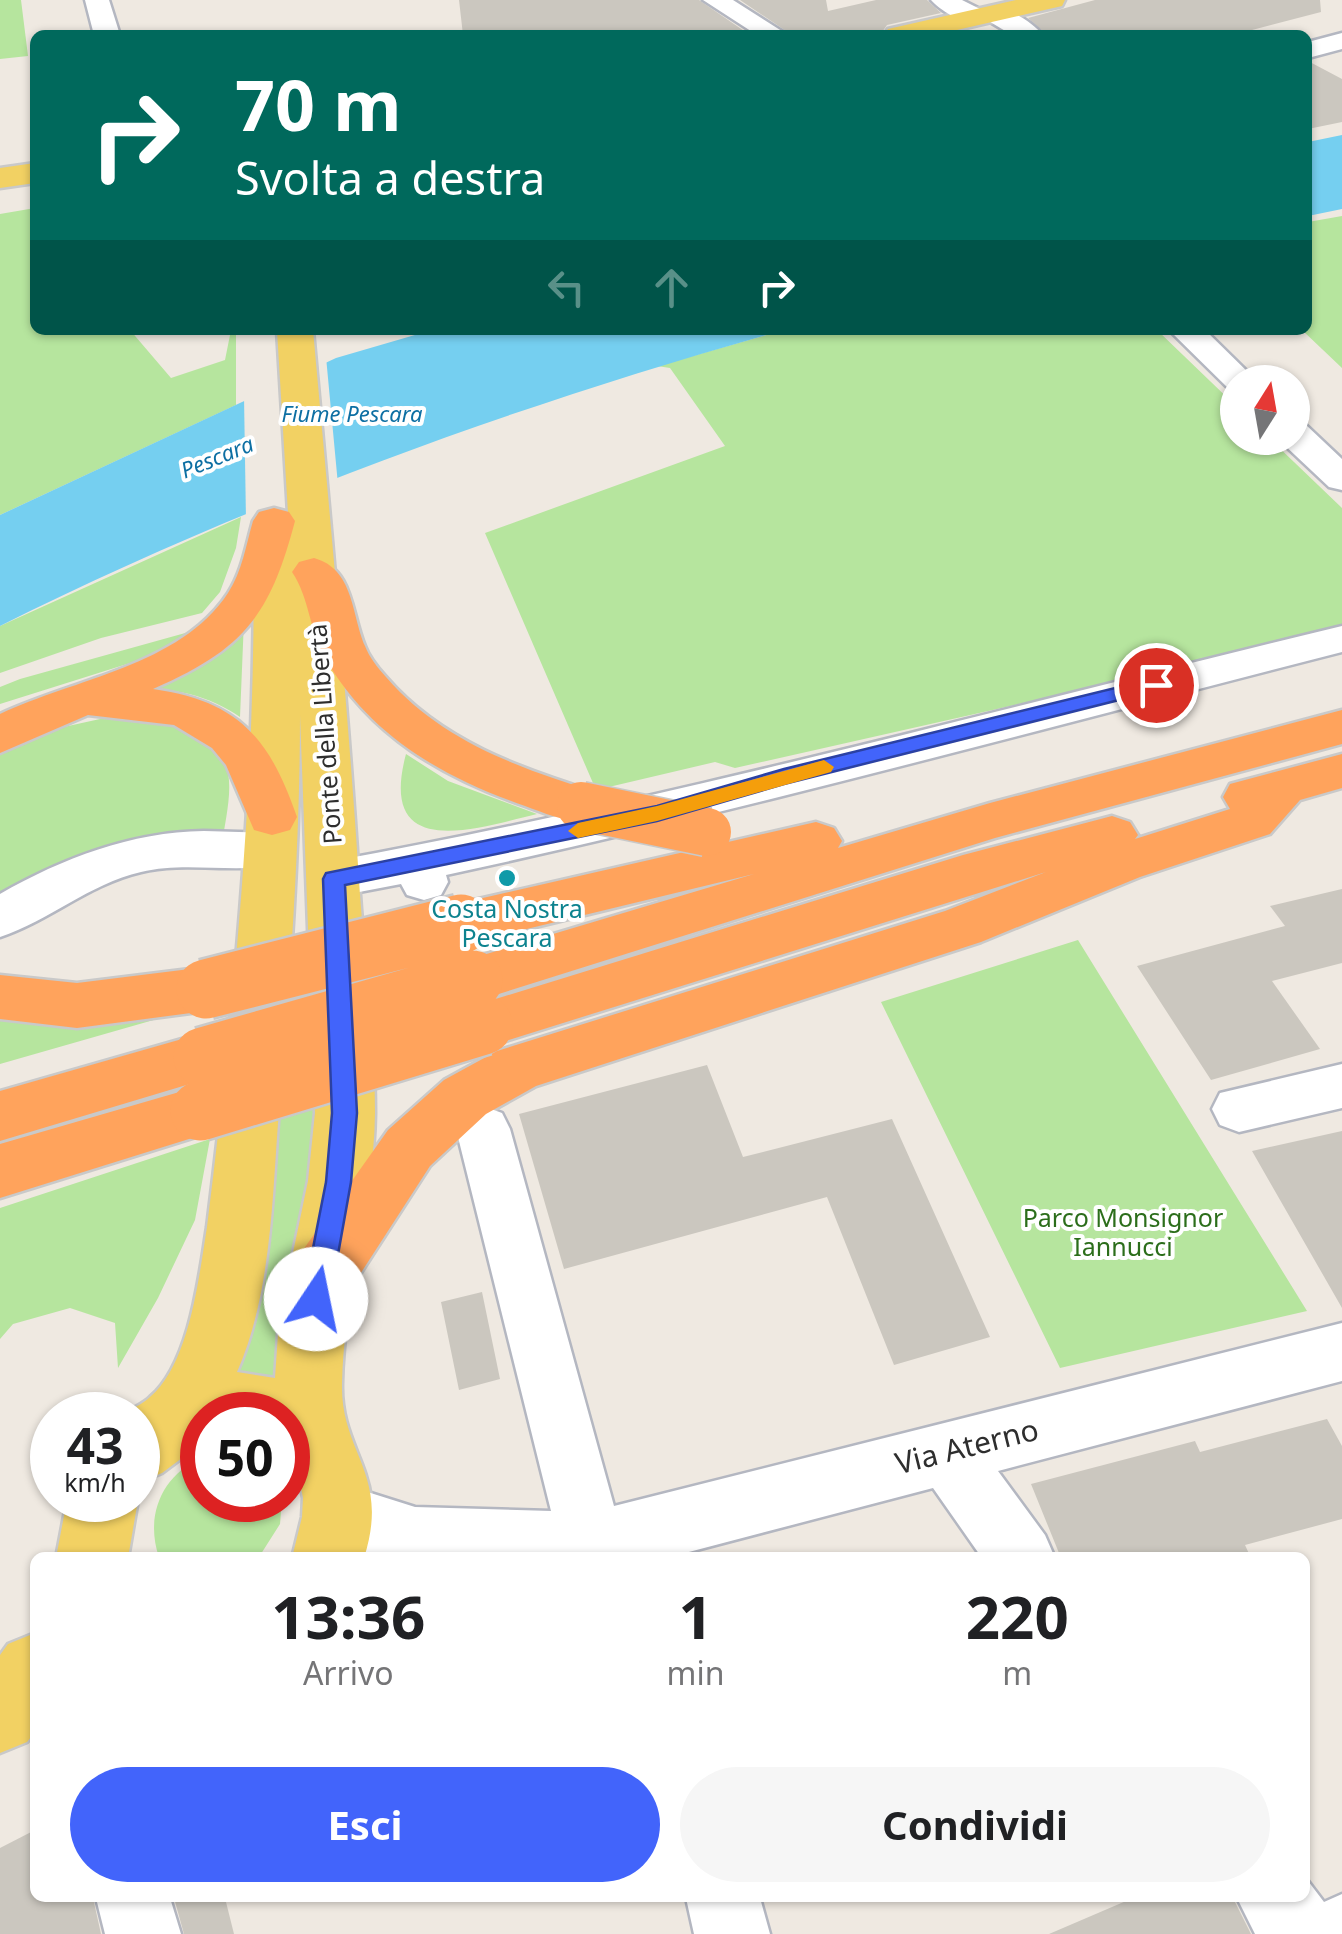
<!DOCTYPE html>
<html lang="it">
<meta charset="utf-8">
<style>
:root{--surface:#fff;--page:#f6f6f6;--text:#202124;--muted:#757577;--accent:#4264fb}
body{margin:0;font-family:"Noto Sans",sans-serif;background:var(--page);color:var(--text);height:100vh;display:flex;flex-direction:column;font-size:38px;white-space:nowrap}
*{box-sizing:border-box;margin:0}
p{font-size:32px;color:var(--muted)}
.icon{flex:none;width:55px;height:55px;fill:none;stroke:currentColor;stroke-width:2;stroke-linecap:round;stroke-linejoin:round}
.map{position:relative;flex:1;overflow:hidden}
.side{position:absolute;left:30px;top:1552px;width:1280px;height:350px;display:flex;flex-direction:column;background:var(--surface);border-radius:15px;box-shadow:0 2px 8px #0004}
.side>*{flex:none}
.top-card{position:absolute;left:30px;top:30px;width:1282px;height:305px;border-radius:15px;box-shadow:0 2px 8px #0004;background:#00695c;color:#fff;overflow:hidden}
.needle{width:65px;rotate:11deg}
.tools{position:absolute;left:1220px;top:365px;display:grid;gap:20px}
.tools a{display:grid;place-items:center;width:90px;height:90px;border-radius:50%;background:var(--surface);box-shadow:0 2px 8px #0004;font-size:50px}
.speed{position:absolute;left:30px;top:1392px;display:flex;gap:20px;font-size:50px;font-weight:700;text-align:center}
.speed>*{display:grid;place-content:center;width:130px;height:130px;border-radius:50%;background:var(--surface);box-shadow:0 2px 8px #0004;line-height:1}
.speed small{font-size:25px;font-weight:400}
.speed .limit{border:15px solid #d22;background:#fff;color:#111}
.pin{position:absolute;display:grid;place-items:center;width:85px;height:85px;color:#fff;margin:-42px;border:5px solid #fff;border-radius:50%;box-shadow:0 2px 10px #0007}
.me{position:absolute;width:110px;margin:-55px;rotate:11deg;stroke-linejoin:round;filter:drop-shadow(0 0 8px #0008)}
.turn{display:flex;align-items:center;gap:35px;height:210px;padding:0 40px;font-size:45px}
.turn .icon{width:130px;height:130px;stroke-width:2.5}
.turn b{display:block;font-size:70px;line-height:85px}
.lanes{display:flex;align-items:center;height:95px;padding:0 40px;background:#0003;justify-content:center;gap:50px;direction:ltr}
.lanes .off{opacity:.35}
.eta{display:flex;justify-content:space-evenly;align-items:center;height:170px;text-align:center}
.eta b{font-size:60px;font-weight:700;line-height:70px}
.action{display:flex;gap:20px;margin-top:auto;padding:20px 40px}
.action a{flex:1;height:115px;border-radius:60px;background:var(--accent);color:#fff;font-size:40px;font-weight:700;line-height:115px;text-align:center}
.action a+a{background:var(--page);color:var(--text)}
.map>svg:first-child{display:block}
.green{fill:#b6e59e}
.water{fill:#75cff0}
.pier{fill:#efe9e1}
.building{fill:#cbc7bf}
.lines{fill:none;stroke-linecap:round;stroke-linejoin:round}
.minor-casing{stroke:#b4b7c1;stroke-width:5}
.major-casing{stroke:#c9c9c9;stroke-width:5}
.highway-casing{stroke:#c9c9c9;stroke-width:5}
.minor{fill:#fff;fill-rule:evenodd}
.major{fill:#f2d163;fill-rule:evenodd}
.highway{fill:#ffa35c;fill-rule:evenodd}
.highway-bridge-far1-casing{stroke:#c9c9c9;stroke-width:51;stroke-linecap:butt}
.highway-bridge-casing{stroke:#c9c9c9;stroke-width:64;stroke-linecap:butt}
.highway-bridge-far1{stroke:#ffa35c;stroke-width:48}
.highway-bridge{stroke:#ffa35c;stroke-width:59}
.route{fill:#4264fb;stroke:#2b41a3;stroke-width:2.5}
.slow{fill:#f59e0b}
.culture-dot{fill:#0f9aa8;stroke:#fff;stroke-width:4}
.labels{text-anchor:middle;stroke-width:8;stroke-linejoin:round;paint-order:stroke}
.far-water-label{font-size:22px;font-style:italic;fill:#0d6fa3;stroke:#fff}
.street-label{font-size:25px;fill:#2e2e2e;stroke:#fff}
.culture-label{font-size:25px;fill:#0d838f;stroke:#fff}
.park-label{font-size:25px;fill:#2c6e1b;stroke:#fff}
.near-street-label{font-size:30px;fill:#2e2e2e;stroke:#fff}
</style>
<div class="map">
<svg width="1342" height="1934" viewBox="0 0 1342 1934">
<rect width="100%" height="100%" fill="#efe9e1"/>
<path class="green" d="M 0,0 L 21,0 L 28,56 L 0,59 Z
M 35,208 L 35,330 L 130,330 L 171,378 L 225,360 L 231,330 L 236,330 L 236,405 L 0,515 L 0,214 Z
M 1342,216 L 1342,368 L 1302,330 L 1308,330 L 1308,222 Z
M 784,330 L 1157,330 L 1237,407 L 1238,438 L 1269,438 L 1342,508 L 1342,631 L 735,768 L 715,762 L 596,790 L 485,533 L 725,446 L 670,368 L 657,366 Z
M 241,517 L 236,548 L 220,592 L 202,613 L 101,638 L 0,673 L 0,626 Z
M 244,620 L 240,717 C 208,695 174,688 135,688 Z
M 196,630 L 143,659 L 0,704 L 0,687 L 20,679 Z
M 100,719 C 137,719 213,719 226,765 C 234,788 225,820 222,844 L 0,906 L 0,755 L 50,730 Z
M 406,754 L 448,781 L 537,814 C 475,829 377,862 406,754 Z
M 1078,940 L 1307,1311 L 1060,1368 L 881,1002 Z
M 0,1003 L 206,1005 L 0,1064 Z
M 317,1090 L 317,1173 L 274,1387 L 215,1385 L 236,1348 L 283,1101 Z
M 210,1139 L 195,1220 L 158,1298 L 118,1368 L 115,1323 L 70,1308 L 13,1324 L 0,1339 L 0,1208 Z
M 202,1458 L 202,1500 L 282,1500 L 280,1524 L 259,1557 L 159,1557 C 145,1517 161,1475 202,1458 Z"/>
<path class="water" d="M 1342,135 L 1342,209 L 1308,216 L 1308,142 Z
M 432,330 L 784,330 C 519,404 246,503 0,626 L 0,515 L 336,358 Z"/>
<path class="pier" d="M 326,357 L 338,485 L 246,520 L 244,396 Z"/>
<path class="building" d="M 459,0 L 699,0 L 750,35 L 463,35 Z
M 740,0 L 826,0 L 828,11 L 876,0 L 927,0 L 941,13 L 887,25 L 880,35 L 792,35 Z
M 1095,0 L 1320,0 L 1321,12 L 1233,35 L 1047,35 L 1028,18 Z
M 1308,61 L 1342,79 L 1342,122 L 1308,129 Z
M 1342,889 L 1342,963 L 1272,981 L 1320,1049 L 1211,1080 L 1137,966 L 1285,926 L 1270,906 Z
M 707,1065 L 743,1157 L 892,1119 L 990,1337 L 894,1365 L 827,1197 L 564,1269 L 519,1114 Z
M 1342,1131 L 1342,1308 L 1252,1151 Z
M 482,1292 L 500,1379 L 459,1390 L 441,1302 Z
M 1327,1419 L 1342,1446 L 1342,1519 L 1245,1545 L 1251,1558 L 1061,1558 L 1031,1484 L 1195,1441 L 1200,1452 Z
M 35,1830 L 35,1898 L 93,1898 L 101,1934 L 0,1934 L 0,1848 Z
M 174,1898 L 225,1898 L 234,1934 L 184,1934 Z
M 1133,1898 L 1233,1898 L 1251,1934 L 1049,1934 Z"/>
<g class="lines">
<g class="minor-casing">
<path id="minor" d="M 85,0 L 109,0 L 120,35 L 94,35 Z
M 703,0 L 733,0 L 788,35 L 757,35 Z
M 931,0 L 962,0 L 982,10 C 1000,1 1030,20 1043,35 L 1012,35 L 987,20 C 970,29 943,13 931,0 Z
M 1342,33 L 1342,49 L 1308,58 L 1308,42 Z
M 1169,330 L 1205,330 L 1258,382 L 1238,382 L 1238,392 L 1229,389 Z
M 1292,421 L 1305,424 L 1342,459 L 1342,490 L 1329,487 L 1279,440 L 1292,438 Z
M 1342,626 L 1342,652 C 1044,728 747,810 446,875 L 448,882 L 441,895 L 424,900 L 407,895 L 401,884 L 333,897 L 316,892 L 309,879 L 316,866 L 333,861 C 673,799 1006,707 1342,626 Z
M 204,831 L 271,833 L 288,838 L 294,850 L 288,862 C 241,876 189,860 141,872 C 89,884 49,921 0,937 L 0,894 C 63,858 131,832 204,831 Z
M 1342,1064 L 1342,1108 L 1239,1132 L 1220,1125 L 1212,1109 L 1220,1093 Z
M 483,1106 L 502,1113 L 510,1129 L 614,1506 L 1342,1323 L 1342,1381 L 998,1471 L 1045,1535 L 1055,1558 L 982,1558 L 933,1488 L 666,1558 L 370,1558 L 316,1538 L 307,1515 L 316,1492 L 339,1483 L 415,1507 L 551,1511 L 456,1129 L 464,1113 Z
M 1305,1877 L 1324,1902 L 1342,1894 L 1342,1934 L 1255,1934 L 1237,1898 L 1305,1898 Z
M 96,1898 L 170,1898 L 181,1934 L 105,1934 Z
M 686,1898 L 760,1898 L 770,1934 L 694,1934 Z"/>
</g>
<g class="major-casing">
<path id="major" d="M 1016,0 L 1065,0 L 1062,6 L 935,35 L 884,35 L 888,29 Z
M 35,163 L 35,183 L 0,188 L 0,168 Z
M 277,330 L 313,330 C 330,518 348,706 360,895 C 365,967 375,1041 375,1113 C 374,1204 344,1292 342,1383 C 340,1454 391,1473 364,1558 L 292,1558 L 302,1517 L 303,1498 L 299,1478 L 288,1461 L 288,1415 L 202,1415 L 202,1443 L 162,1473 L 138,1483 L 138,1415 L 124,1415 C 132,1408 143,1404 150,1397 C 190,1363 199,1276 207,1227 C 236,993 258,758 253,522 L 259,513 L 274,509 L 288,513 ZM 300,715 L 315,1113 L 308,1181 L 279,1320 L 275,1378 L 237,1372 C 272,1292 272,1197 279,1110 C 290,979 300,847 300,715 Z
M 138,1498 L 138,1500 L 128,1558 L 56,1558 L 67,1500 Z
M 35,1633 L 35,1732 L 27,1742 L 0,1753 L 0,1655 L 8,1644 Z"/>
</g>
<g class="highway-casing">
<path id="highway" d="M 274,508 L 289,512 L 295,521 C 270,616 244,649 153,689 C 239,701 270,739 297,817 L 290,830 L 272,835 L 254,830 L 226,765 L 212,748 L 174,725 L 88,715 L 0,753 L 0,714 C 73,679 180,666 228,593 C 242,572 246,545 253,521 L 259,512 Z
M 314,558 C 354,569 351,613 365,646 C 369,657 378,668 386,677 C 441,741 521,769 599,793 L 606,806 L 599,819 C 573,826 550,815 525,806 C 442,777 370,736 325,658 C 309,630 310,599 292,572 L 299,562 Z
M 1342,710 L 1342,744 L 995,838 L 473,1002 L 453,996 L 445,980 L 453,964 L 754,874 L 461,945 L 442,939 L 434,924 L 442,909 L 461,903 L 816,822 L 834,828 L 842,841 L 838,848 L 990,803 Z
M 1342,754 L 1342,788 L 1300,800 L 1270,834 L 1140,877 L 981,942 L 536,1086 L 486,1114 L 430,1166 L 344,1299 L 321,1307 L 298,1299 L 289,1278 L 298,1257 L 388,1130 L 444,1080 L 497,1051 L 945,911 L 1046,872 L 483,1048 L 463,1041 L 455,1025 L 463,1009 L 963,855 L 1112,816 L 1130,822 L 1138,835 L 1135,839 L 1230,809 L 1223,797 L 1230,784 Z
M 206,967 L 226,973 L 234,989 L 226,1005 L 206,1011 L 77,1028 L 0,1019 L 0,975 L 77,983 Z
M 203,1033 L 223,1040 L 232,1057 L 223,1074 L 0,1141 L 0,1091 Z
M 200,1086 L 221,1093 L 230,1111 L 221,1129 L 0,1198 L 0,1144 Z"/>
</g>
<use href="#minor" class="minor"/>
<use href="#major" class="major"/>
<use href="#highway" class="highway"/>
<g class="highway-bridge-far1-casing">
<path id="highway-bridge-far1" d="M 581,806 L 707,832"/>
</g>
<g class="highway-bridge-casing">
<path id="highway-bridge" d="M 206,989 L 461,924
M 203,1057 L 473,980
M 200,1111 L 483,1025"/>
</g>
<use href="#highway-bridge-far1" class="highway-bridge-far1"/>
<use href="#highway-bridge" class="highway-bridge"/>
</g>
<path class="route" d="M 1156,678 L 1163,680 L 1163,689 L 784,784 L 657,821 L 345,885 L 357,1113 L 351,1182 L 330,1299 L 326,1308 L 316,1312 L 307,1308 L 303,1299 L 326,1182 L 332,1113 L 323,879 L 326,873 L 657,806 L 784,769 Z"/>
<path class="slow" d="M 824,760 L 834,767 L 831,772 L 657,821 L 578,838 L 568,831 L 578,823 L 657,806 Z"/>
<circle class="culture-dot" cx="507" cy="878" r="10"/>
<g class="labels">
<g class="far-water-label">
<text x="352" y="422">Fiume Pescara</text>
<text transform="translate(217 457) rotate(-22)" y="8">Pescara</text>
</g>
<g class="street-label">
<text transform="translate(325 734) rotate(-94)" y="9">Ponte della Libertà</text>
</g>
<g class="culture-label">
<text x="507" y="918">Costa Nostra<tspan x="507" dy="29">Pescara</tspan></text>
</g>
<g class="park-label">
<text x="1123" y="1227">Parco Monsignor<tspan x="1123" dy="29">Iannucci</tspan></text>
</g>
<g class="near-street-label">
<text transform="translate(967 1447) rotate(-14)" y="10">Via Aterno</text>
</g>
</g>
</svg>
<div class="tools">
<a><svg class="needle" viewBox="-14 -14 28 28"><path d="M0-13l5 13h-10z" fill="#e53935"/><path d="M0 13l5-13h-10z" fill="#757577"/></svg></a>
</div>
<div class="speed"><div>43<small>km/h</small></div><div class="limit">50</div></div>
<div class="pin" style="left:1156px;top:685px;background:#d93025"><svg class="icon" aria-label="arrive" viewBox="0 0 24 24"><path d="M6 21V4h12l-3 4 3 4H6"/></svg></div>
<svg class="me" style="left:316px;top:1299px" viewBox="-20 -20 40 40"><circle r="19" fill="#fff"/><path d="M0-13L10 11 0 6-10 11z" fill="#4264fb"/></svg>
<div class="top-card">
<div class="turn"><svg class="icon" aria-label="right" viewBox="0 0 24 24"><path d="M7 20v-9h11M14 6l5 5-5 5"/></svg><div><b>70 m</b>Svolta a destra</div></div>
<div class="lanes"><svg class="icon off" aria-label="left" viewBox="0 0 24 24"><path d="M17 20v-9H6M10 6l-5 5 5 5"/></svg><svg class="icon off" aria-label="ahead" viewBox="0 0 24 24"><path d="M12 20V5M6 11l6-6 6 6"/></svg><svg class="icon" aria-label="right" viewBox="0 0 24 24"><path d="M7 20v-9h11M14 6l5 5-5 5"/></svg></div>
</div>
<section class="side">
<div class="eta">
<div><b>13:36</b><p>Arrivo</p></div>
<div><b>1</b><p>min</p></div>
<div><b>220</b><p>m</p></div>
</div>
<div class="action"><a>Esci</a><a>Condividi</a></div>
</section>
</div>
